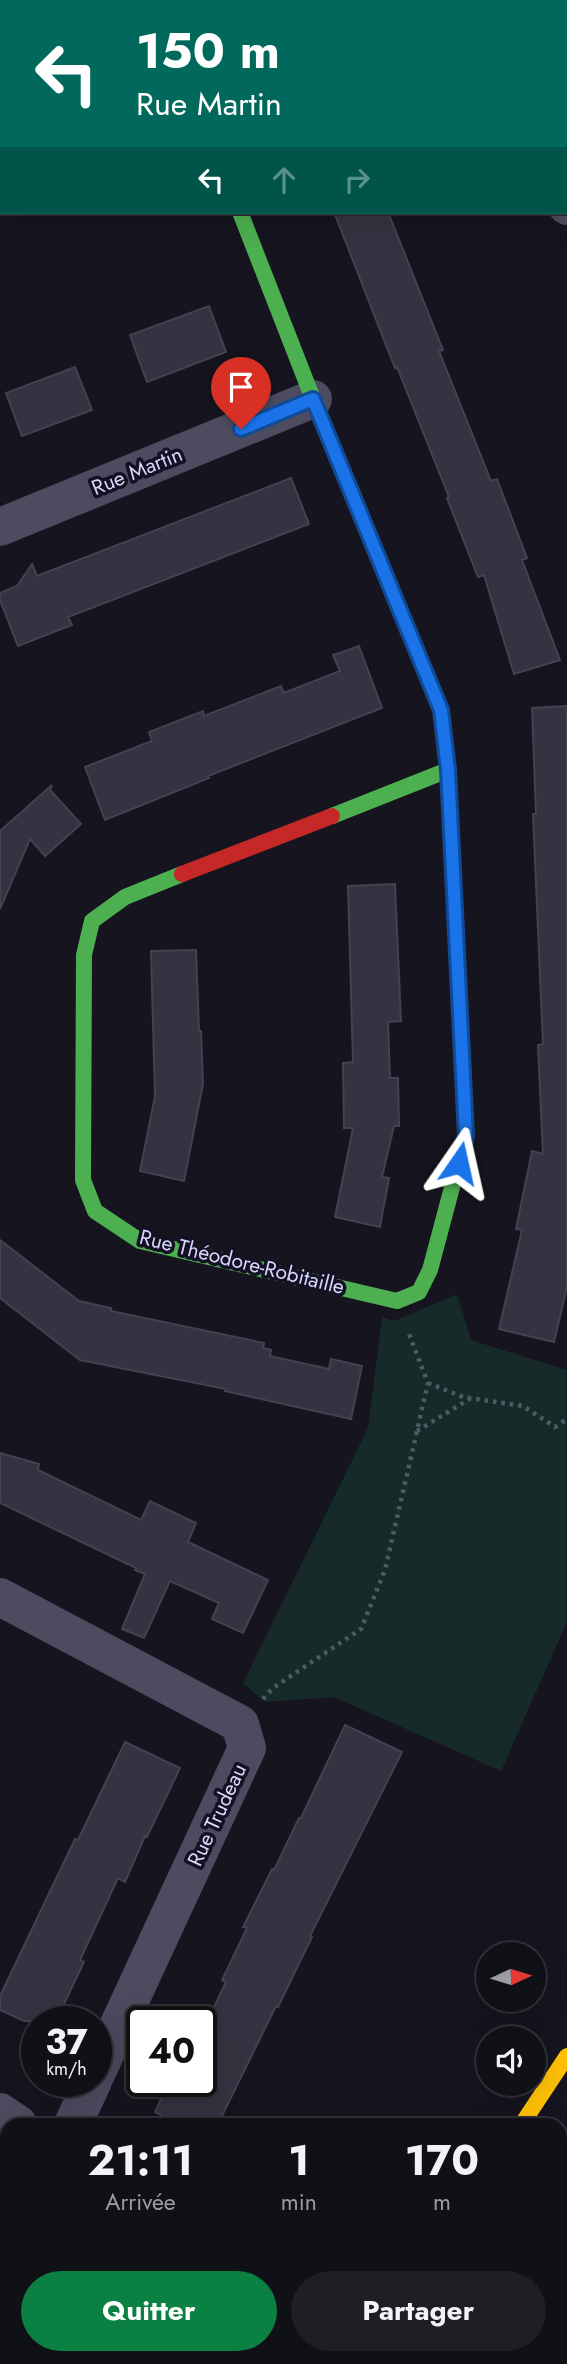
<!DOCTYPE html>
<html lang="fr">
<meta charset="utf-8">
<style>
:root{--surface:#101017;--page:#1e1e24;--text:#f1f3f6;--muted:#9c9da1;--line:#303036;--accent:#0b8043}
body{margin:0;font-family:Jost,sans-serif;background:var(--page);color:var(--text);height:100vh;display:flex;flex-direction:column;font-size:26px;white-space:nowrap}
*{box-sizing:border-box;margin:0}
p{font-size:23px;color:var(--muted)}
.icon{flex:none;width:38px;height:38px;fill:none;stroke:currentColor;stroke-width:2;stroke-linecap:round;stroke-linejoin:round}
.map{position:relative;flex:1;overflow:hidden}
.panel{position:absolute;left:0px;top:2118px;width:567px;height:247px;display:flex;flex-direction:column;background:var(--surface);border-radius:21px 21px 0 0;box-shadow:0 7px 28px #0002,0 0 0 2px var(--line)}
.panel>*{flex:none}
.top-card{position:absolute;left:0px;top:0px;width:567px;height:214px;box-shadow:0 7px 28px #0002,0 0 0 2px var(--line);background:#00695c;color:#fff;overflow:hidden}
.needle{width:46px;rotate:86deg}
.tools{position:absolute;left:476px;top:1942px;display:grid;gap:14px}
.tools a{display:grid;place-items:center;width:70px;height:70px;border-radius:50%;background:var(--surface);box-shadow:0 7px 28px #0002,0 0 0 2px var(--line);font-size:35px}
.speed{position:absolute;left:21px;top:2006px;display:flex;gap:14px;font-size:35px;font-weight:700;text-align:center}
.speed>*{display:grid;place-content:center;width:91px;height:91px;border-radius:50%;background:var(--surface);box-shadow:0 7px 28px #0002,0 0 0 2px var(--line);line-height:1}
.speed small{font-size:18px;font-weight:400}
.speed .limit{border:4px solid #111;border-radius:10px;background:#fff;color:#111}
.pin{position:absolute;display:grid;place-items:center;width:60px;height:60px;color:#fff;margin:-72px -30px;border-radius:50% 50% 50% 0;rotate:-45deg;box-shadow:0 0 7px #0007}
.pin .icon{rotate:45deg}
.me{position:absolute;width:77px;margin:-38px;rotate:11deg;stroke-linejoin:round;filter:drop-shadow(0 0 5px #0008)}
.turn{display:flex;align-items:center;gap:24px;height:147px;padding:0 21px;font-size:32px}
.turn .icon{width:91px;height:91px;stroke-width:2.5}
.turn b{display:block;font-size:49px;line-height:60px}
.lanes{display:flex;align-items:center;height:66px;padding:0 21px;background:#0003;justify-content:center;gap:35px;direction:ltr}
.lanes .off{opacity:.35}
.eta{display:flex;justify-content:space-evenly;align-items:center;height:119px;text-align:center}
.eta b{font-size:42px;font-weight:700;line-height:49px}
.primary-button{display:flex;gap:14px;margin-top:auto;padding:14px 21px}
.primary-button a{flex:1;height:80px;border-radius:42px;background:var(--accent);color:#fff;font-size:28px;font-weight:700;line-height:80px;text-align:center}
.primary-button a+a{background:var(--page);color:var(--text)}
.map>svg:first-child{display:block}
.green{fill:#152a29}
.building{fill:#343341;stroke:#434152;stroke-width:2}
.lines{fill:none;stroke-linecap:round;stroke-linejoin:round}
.path{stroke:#4d5b65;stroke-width:4.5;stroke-dasharray:3.5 5;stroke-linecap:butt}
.street{stroke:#4c4b5f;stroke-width:38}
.fast{stroke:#4caf50;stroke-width:16}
.slow{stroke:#ffc107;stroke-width:16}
.jam{stroke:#c62828;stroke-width:16}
.route-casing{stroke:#114b97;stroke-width:18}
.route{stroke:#1a73e8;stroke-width:12}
.labels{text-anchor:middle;stroke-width:7;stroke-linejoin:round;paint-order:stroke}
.street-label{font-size:21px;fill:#d9d7fb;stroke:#131123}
</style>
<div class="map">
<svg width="567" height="2364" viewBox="0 0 567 2364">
<rect width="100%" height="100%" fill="#16151f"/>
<path class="green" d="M 457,1294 L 471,1340 L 567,1370 L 567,1622 L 501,1771 L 334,1697 L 265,1702 L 243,1683 L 368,1428 L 382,1317 L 394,1321 Z"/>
<path class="building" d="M 334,212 L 388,212 L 443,350 L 439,351 L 491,481 L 497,479 L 527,558 L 522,560 L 560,660 L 514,674 L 484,575 L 478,577 L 447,498 L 449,497 L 397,367 L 395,368 Z
M 209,306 L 226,352 L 147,382 L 130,335 Z
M 75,367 L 92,410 L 22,436 L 6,393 Z
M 291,478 L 309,524 L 68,617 L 72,625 L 18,646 L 0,600 L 0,593 L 17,586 L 32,564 L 37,576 Z
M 359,646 L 382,708 L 208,776 L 209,778 L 105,820 L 85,767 L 152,741 L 149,732 L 203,711 L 204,716 L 281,686 L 284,693 L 340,671 L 333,655 Z
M 567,706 L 567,1287 L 554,1342 L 499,1329 L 522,1230 L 516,1229 L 532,1151 L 543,1154 L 538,1045 L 543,1044 L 533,814 L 536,814 L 532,708 Z
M 52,785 L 50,790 L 81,824 L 45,856 L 30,839 L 0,909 L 0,831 Z
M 395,884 L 401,1021 L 388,1022 L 390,1078 L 398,1078 L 399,1126 L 394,1126 L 382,1177 L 389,1178 L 380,1227 L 335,1217 L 353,1128 L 344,1128 L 343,1063 L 353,1062 L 348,886 Z
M 196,950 L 199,1031 L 201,1031 L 203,1084 L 184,1181 L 140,1171 L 155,1096 L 151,951 Z
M 0,1240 L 79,1301 L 111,1308 L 111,1311 L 264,1343 L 263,1348 L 271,1350 L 270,1356 L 329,1369 L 331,1359 L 362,1366 L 351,1419 L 225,1391 L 226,1389 L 80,1360 L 0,1298 Z
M 0,1453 L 39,1464 L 38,1470 L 141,1520 L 150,1501 L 196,1523 L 188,1542 L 268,1580 L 243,1633 L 212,1619 L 219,1603 L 170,1581 L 144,1638 L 122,1629 L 145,1574 L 135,1570 L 136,1568 L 0,1503 Z
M 345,1725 L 402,1752 L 310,1936 L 312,1937 L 278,2007 L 276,2006 L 218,2124 L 157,2124 L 161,2115 L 155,2112 L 169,2081 L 201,2081 L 201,2034 L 226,1982 L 222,1980 L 247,1928 L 243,1927 L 272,1869 L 274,1870 L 299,1818 L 301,1818 Z
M 125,1742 L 180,1768 L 147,1837 L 145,1836 L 125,1882 L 118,1878 L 80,1960 L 84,1962 L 56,2021 L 24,2021 L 0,2010 L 0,1996 L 75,1839 L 78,1840 Z"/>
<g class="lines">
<path class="path" d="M 428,1383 L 463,1397 L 523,1406 L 555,1427 L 567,1419
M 417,1431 L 471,1398
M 263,1699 L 273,1688 L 361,1629 L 385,1570 L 428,1383 L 409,1334"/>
<path class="street" d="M 158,0 L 159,2
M 565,102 L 567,100
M 565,202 L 567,206
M 0,527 L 313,399
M 0,1597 L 240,1724 L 247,1748 L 96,2074
M 0,2112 L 18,2124
M 73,2124 L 93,2081
M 0,2264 L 7,2251"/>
<path class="fast" d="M 240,212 L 313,399 L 441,710 L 448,770 L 455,908
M 332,816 L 448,770
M 182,874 L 125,897 L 92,921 L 84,955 L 83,1180 L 95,1211 L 140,1241 L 397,1301 L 419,1292 L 430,1270 L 463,1146"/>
<path class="slow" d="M 455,908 L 466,1136 L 463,1146
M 522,2124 L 567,2056"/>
<path class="jam" d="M 182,874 L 332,816
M 366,2364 L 370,2357"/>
</g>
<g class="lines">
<g class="route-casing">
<path id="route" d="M 241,429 L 313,399 L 441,710 L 448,770 L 466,1136 L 459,1163"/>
</g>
<use href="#route" class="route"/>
</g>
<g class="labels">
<g class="street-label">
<text transform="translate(137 471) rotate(-22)" y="7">Rue Martin</text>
<text transform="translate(242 1262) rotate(14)" y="7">Rue Théodore-Robitaille</text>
<text transform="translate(217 1815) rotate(-65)" y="7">Rue Trudeau</text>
</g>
</g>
</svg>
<div class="tools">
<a><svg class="needle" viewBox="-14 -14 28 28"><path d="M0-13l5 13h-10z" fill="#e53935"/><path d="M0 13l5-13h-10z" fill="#9c9da1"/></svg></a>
<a><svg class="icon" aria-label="sound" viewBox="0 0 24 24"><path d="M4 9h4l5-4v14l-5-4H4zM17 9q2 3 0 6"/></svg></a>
</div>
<div class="speed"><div>37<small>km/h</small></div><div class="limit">40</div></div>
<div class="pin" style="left:241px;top:429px;background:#d93025"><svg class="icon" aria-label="arrive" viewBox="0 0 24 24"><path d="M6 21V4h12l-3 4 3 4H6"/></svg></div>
<svg class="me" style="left:459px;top:1163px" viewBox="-20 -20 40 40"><path d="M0-17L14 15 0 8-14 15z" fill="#1a73e8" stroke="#fff" stroke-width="4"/></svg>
<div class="top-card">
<div class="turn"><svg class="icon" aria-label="left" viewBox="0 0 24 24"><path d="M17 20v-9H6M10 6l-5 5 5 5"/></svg><div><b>150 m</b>Rue Martin</div></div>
<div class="lanes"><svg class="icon" aria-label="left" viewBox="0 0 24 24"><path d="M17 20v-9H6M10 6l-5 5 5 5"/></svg><svg class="icon off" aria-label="ahead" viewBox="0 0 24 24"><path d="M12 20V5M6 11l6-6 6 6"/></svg><svg class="icon off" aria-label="right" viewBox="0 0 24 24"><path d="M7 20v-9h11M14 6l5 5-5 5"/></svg></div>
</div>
<section class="panel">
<div class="eta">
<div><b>21:11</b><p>Arrivée</p></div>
<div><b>1</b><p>min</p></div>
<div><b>170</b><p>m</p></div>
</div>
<div class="primary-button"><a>Quitter</a><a>Partager</a></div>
</section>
</div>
